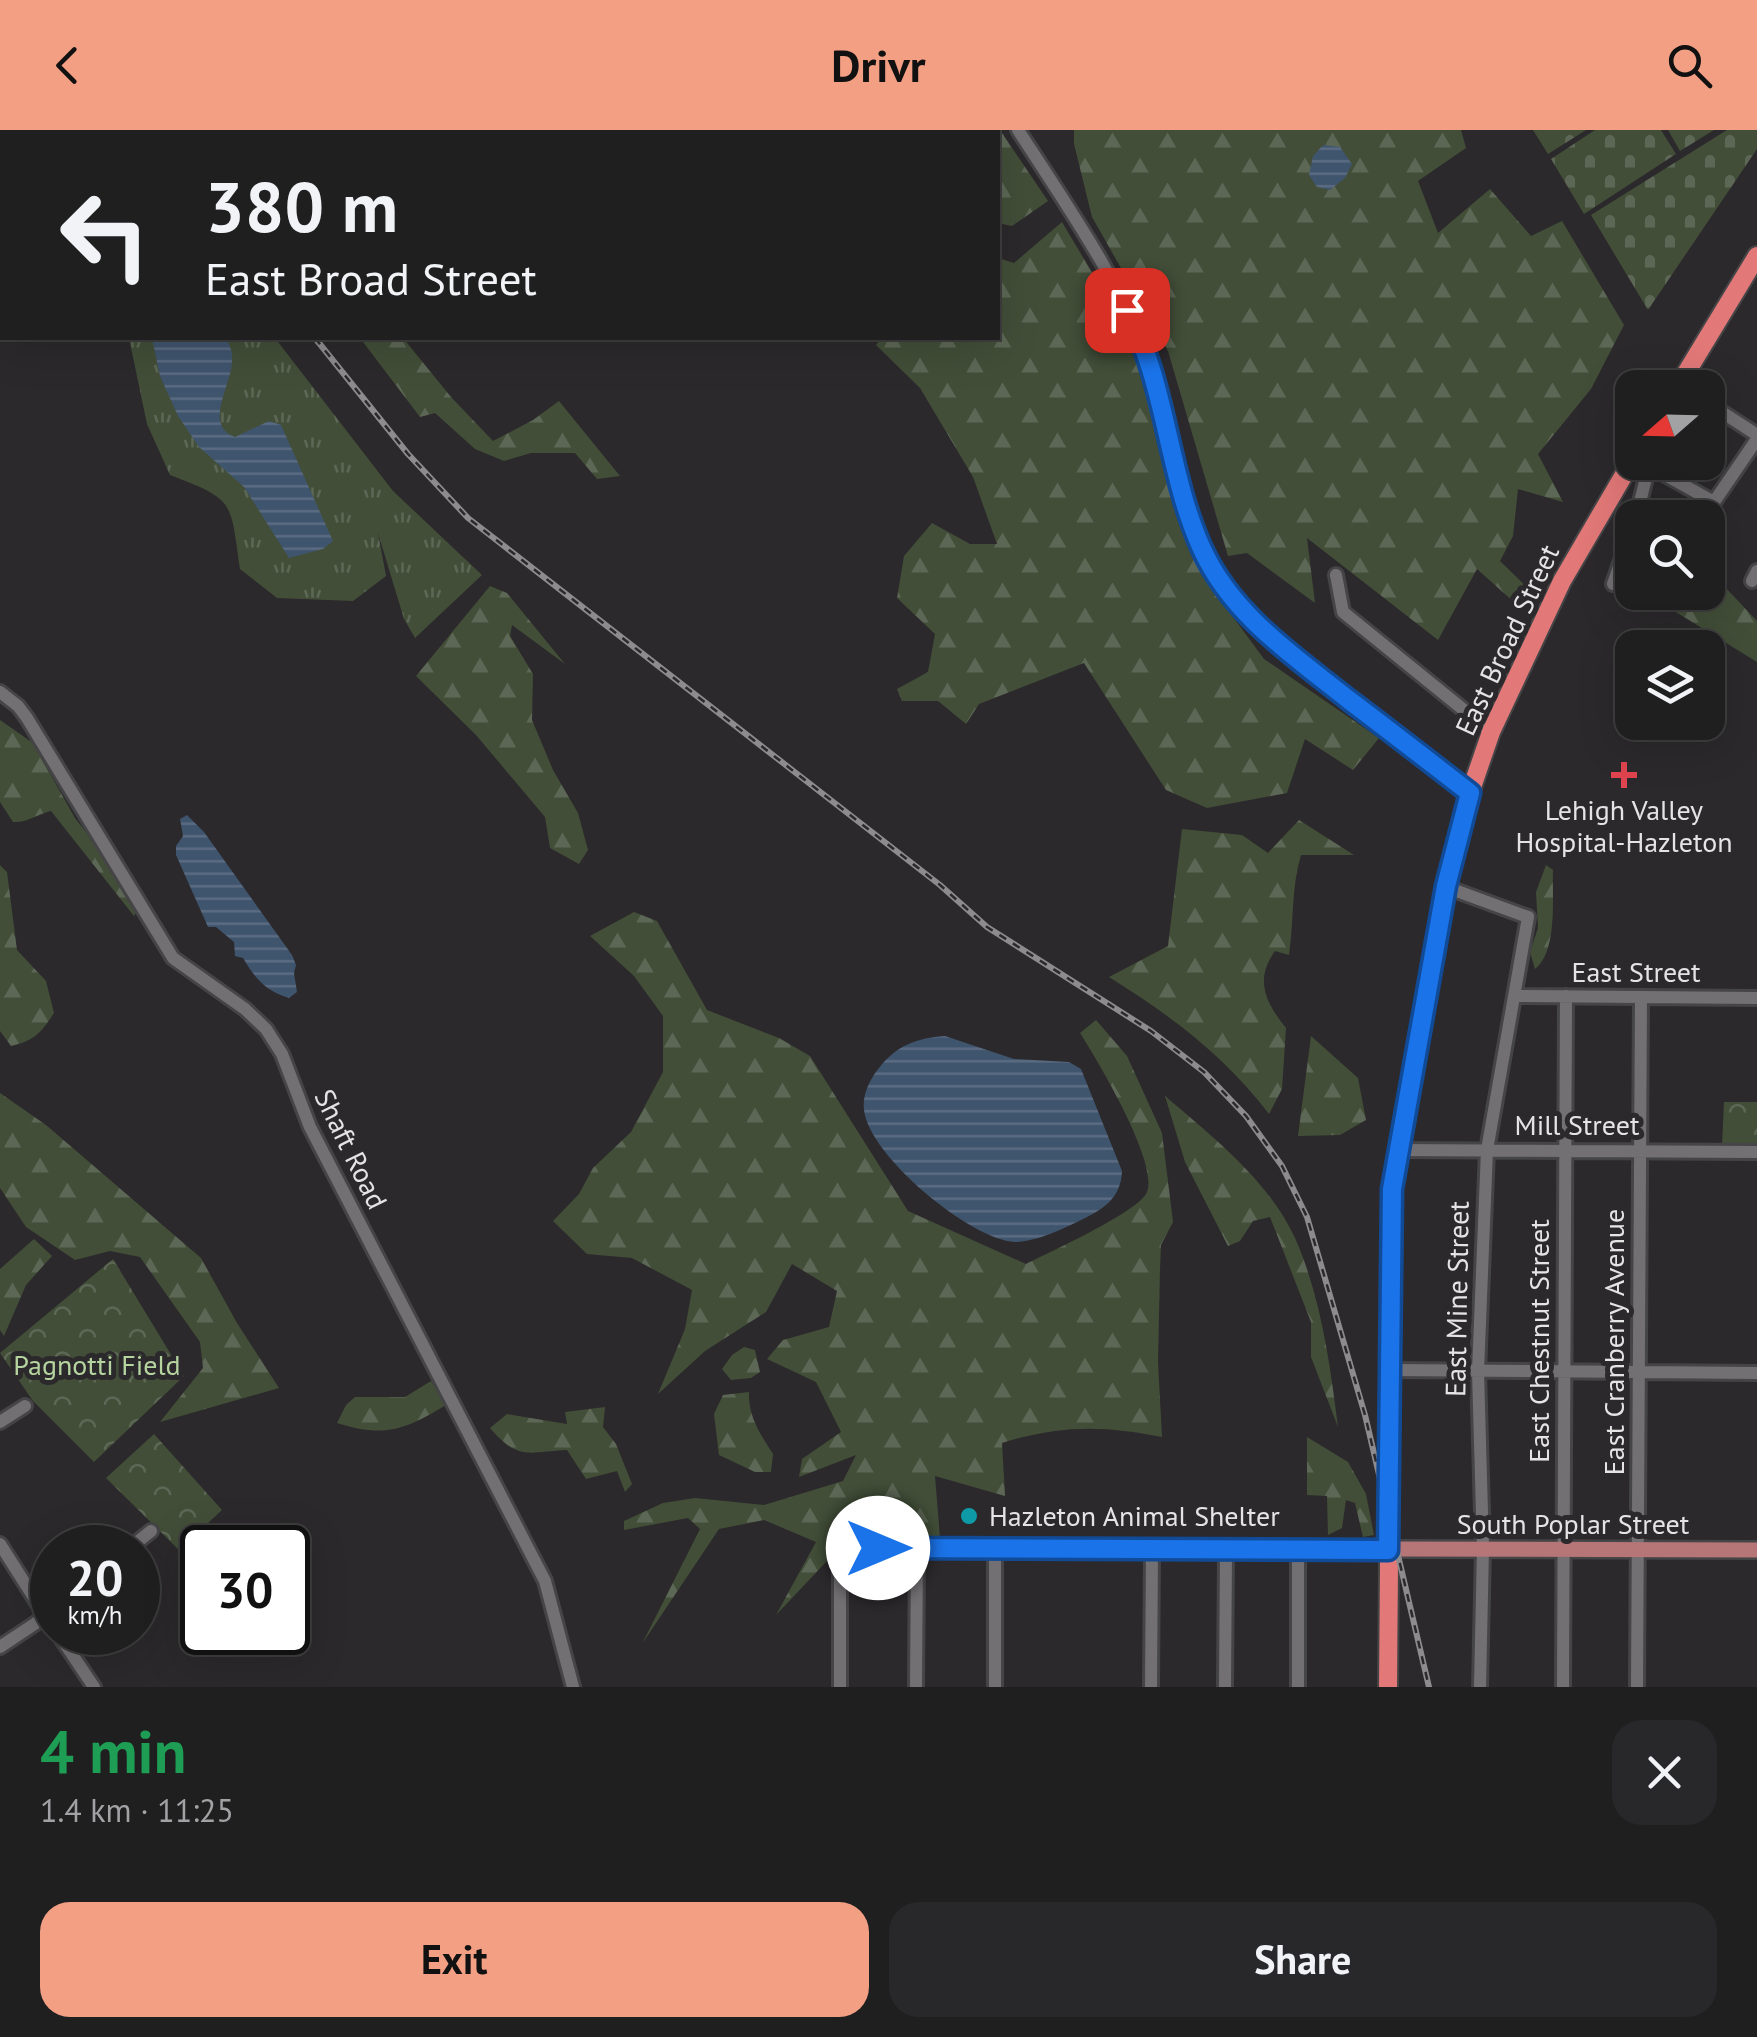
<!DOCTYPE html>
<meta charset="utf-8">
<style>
:root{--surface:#201f20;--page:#282729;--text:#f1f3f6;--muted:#a2a2a5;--line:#3d3d3e;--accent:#f39f83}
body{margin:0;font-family:"PT Sans",sans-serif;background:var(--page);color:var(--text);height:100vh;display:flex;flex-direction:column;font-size:38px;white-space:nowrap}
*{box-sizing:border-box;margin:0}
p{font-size:32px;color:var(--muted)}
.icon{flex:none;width:55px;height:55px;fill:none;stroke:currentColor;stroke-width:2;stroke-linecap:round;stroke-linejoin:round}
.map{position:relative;height:1557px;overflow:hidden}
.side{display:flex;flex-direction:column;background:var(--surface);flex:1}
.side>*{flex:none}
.hud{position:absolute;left:0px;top:0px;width:1000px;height:210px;box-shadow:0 10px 40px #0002,0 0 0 2px var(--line);background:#201f20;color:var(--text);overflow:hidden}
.needle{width:65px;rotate:250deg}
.tools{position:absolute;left:1615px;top:240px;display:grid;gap:20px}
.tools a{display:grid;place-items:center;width:110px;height:110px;border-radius:20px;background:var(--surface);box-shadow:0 10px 40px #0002,0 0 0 2px var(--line);font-size:50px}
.speed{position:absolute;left:30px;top:1395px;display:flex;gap:20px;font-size:50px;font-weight:700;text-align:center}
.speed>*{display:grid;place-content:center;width:130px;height:130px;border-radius:50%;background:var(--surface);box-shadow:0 10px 40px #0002,0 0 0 2px var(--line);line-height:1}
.speed small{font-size:25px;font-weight:400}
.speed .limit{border:5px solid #111;border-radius:15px;background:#fff;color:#111}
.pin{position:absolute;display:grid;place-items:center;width:85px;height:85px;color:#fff;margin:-42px;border-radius:20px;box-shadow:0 5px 15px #0006}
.me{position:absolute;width:110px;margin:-55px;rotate:90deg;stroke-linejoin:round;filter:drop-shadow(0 0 8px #0008)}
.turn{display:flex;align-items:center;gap:35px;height:210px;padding:0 40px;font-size:45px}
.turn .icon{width:130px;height:130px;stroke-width:2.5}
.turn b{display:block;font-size:70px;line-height:85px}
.round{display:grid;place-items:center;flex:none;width:105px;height:105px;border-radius:30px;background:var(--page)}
.head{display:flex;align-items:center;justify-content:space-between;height:170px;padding:0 40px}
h1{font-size:60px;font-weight:800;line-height:75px;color:#1e9e55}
.primary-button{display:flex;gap:20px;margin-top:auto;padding:20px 40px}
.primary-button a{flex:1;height:115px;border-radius:30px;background:var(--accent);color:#111;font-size:40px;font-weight:800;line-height:115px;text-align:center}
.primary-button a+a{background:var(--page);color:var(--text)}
header{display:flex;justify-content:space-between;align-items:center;height:130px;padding:0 40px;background:var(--accent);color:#111;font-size:45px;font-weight:800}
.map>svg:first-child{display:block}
.grass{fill:url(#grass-tufts)}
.forest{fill:url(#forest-firs)}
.cemetery{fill:url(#cemetery-stones)}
.park{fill:url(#park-crowns)}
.water{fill:url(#water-rules)}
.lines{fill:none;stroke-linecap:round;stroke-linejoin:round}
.minor-casing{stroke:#454446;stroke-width:18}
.major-casing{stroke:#454446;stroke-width:20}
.highway-casing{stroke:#454446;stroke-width:22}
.minor{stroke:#737074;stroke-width:12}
.major{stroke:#b67576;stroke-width:15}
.highway{stroke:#e27878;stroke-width:18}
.rail-casing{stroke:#8d8b8d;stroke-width:6}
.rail{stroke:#2b292b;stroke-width:2.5;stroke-dasharray:8;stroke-linecap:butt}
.route-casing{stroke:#114b97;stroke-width:25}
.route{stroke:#1a73e8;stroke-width:18}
.health-dot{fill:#e0444e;stroke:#2b292b;stroke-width:4}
.culture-dot{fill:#0f9aa8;stroke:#2b292b;stroke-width:4}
.labels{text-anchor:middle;stroke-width:10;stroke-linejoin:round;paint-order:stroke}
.street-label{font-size:28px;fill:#e5e4e5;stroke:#2b292b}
.poi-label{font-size:28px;fill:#e5e4e5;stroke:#2b292b}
.park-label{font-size:28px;fill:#b6d49f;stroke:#2b292b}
</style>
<header><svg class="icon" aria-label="back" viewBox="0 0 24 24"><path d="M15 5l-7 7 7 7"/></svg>Drivr<svg class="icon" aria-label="search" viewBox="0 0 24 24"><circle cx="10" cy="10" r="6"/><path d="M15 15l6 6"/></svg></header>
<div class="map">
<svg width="1757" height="1557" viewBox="0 0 1757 1557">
<defs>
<pattern id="grass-tufts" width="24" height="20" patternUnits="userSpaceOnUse" patternTransform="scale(2.5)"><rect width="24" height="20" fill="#424e38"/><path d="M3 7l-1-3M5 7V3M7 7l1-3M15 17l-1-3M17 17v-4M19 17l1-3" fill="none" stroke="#5d6755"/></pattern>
<pattern id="forest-firs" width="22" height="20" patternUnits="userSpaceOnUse" patternTransform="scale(2.5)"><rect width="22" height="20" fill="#424e38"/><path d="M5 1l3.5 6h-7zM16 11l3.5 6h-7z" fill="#5d6755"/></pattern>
<pattern id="cemetery-stones" width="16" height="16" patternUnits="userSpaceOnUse" patternTransform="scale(2.5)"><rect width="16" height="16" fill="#424e38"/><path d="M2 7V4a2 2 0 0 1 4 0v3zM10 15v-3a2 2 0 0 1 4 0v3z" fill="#5d6755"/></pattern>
<pattern id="park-crowns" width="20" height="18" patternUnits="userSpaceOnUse" patternTransform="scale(2.5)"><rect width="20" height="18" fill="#424e38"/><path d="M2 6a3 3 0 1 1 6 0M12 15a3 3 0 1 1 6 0" fill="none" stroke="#5d6755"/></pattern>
<pattern id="water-rules" width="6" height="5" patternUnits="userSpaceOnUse" patternTransform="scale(2.5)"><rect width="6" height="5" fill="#3f546d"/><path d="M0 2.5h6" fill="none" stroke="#5b6c82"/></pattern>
</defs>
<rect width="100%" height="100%" fill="#2b292b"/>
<path class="grass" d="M 129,208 L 275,208 L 393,361 L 482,445 L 415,508 L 404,489 L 378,403 L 386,446 L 353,471 L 277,468 L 240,439 C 230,371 236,370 170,345 L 147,294 Z"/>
<path class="forest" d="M 697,0 L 1000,0 L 1048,71 L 1012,96 L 998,93 L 998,2 Z
M 1074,0 L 1461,0 L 1466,18 L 1418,51 L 1438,103 L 1490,59 L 1531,106 L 1562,91 L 1624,195 L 1591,259 L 1538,324 L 1563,372 L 1518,359 L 1513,406 L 1500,431 L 1535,465 L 1527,484 L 1477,439 L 1438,510 L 1307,408 L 1315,473 L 1247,423 L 1228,426 L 1168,221 L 1092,87 L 1074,14 Z
M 1062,92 L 1151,242 L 1185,406 L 1225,476 L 1264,529 L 1379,608 L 1353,640 L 1305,609 L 1287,663 L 1207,678 L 1166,660 L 1084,533 L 979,574 L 966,594 L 938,571 L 902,571 L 897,559 L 928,542 L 935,504 L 897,468 L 904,426 L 932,393 L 970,414 L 997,414 L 973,347 L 920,258 L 876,215 L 882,208 L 998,208 L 998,128 L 1014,133 Z
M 360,208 L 403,208 L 451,267 L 493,311 L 533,290 L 559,271 L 620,346 L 597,349 L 575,323 L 531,323 L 504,331 L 475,319 L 435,283 L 420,287 Z
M 1708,439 L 1757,491 L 1757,532 L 1645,463 L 1708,462 Z
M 490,456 L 507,463 L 565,534 L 512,495 L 510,506 L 533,544 L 532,590 L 553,640 L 578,683 L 588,720 L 579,734 L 550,718 L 545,687 L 476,605 L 416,546 Z
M 0,590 L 33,613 L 75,688 L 120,746 L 138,780 L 134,786 L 51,681 C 37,684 28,693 13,692 L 0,672 Z
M 1299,690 L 1354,725 L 1301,725 C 1291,758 1294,791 1289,825 L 1275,821 C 1254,850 1266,873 1286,898 L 1282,959 L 1269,984 C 1225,926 1170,885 1109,847 L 1168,816 L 1182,699 L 1242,705 L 1268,723 Z
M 0,735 L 7,742 L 17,820 L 46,851 L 54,883 C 41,903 34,911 11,916 L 0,901 Z
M 1546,735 L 1553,740 C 1552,767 1558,821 1535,839 L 1530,822 L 1538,798 L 1536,762 Z
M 634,782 L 657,791 L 707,880 L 779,908 L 810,926 L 908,1081 L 1026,1134 C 1050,1122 1135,1083 1146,1064 C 1162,1037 1096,928 1080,903 L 1096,890 L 1127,926 L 1162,1003 L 1173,1092 L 1161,1115 L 1160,1139 L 1158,1232 L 1162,1307 C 1103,1295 1059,1295 1002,1313 L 1005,1366 L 935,1346 L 940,1408 L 827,1431 L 776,1485 L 816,1412 L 764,1390 L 719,1399 L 642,1514 L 700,1399 L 688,1388 L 624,1400 L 624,1391 L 663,1373 L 695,1368 L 764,1375 L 843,1351 L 856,1325 L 799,1347 L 802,1329 L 841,1302 L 816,1252 L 767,1229 L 783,1210 L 829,1197 L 837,1161 L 792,1134 L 766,1182 L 705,1221 L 658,1264 L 685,1199 L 692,1160 L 632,1128 L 587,1124 L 553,1091 L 579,1064 L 593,1038 L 631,1002 L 663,942 L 663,886 L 634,846 L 590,806 Z
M 1311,906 L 1358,948 L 1366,990 L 1340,1005 L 1298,1006 Z
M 0,963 L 46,995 L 201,1128 L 237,1193 L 279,1258 L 160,1292 L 203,1238 L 200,1212 L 140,1127 L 110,1121 L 75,1130 L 26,1097 L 0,1058 Z
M 1165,966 C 1213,1007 1268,1050 1295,1108 C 1321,1167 1330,1234 1338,1297 L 1311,1227 L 1311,1192 L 1270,1087 L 1253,1091 L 1240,1111 L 1228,1116 L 1185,1032 Z
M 34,1109 L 52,1126 L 26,1155 L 4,1206 L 0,1200 L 0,1139 Z
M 744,1217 L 755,1220 L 760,1242 L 751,1248 L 731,1250 L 722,1239 L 732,1225 Z
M 431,1251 L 446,1275 C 405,1300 384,1308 337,1293 L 346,1275 L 355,1267 L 405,1267 Z
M 749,1262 C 748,1286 760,1304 773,1324 L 771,1342 L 755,1342 L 719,1325 L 714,1284 L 723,1265 Z
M 605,1277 L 603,1297 L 616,1314 L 632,1354 L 625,1362 L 617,1341 L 586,1349 L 567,1320 C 526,1322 519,1331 490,1298 L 507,1284 L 567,1294 L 565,1282 Z
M 1307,1307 L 1348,1332 L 1366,1364 L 1374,1405 L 1363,1407 L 1355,1373 L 1346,1370 L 1342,1398 L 1328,1405 L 1327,1366 L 1307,1365 Z"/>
<path class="cemetery" d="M 1533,0 L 1586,0 L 1548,24 Z
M 1595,0 L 1661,0 L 1676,24 L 1584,84 L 1551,29 Z
M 1668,0 L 1714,0 L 1680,21 Z
M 1727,0 L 1757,0 L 1757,19 L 1648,180 L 1591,85 Z"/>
<path class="park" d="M 1724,972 L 1757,972 L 1757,1017 L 1722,1016 Z
M 113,1129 L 184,1246 L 94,1332 L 33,1271 L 0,1223 Z
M 154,1304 L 222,1380 L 179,1420 L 106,1348 Z"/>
<path class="water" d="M 1323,15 L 1340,17 L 1352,34 L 1345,48 L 1330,60 L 1317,57 L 1309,45 L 1313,26 Z
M 152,208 L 226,208 C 230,216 233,222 232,232 C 231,256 203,295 235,307 L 269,291 L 281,295 L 333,411 L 323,419 L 289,428 L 244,357 L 199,317 L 178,286 L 160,246 Z
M 187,685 L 204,702 L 292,825 L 296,835 L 294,843 L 297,862 L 289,868 C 265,861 255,848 243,828 L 235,826 L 234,812 L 216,797 L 208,797 L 176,725 L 176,716 L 183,706 L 180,689 Z
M 945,906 L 1014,929 L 1069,932 L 1081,939 L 1122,1041 C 1121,1068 1104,1079 1081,1090 C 1063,1099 1035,1112 1015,1112 C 971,1110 869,1026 864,980 C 862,965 870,949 879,938 C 897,915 917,908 945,906 Z"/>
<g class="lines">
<g class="minor-casing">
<path id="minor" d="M 1018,0 C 1068,77 1124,157 1155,244 C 1180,315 1175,388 1221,453 C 1253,497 1295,528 1338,561 C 1382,595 1426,629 1470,663
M 1708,273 L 1757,305
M 1649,336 L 1714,372 L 1757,309
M 1636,388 L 1650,332
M 1336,445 L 1343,482 L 1491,602
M 1752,451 L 1757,441
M 1613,454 L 1632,399
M 0,562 L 18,576 L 27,588 L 173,828 L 245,879 L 266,899 L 282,924 L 310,997 L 545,1451 L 573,1557
M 1446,757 L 1528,787 L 1487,1020 L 1478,1241 L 1483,1418 L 1480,1557
M 1515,866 L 1757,868
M 1397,1020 L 1757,1022
M 1389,1240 L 1757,1243
M 0,1292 L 25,1276
M 0,1414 L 52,1496
M 130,1418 L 151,1401
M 57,1502 L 94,1557
M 0,1517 L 51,1483
M 840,1557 L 840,1418 L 1388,1419
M 916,1557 L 917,1419
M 995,1557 L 995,1419
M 1151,1557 L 1152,1420
M 1225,1557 L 1226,1421
M 1298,1557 L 1298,1421
M 1563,1557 L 1566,866
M 1637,1557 L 1641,867"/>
</g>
<g class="major-casing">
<path id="major" d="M 1388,1419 L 1757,1420"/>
</g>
<g class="highway-casing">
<path id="highway" d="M 1677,258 L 1757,126
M 1388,1557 L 1392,1059 L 1446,757 L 1470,663 L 1491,602 L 1562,451 L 1632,331"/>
</g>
<use href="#minor" class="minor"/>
<use href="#major" class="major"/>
<use href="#highway" class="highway"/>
<g class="rail-casing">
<path id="rail" d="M 151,0 L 153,2
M 315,208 L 408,324 L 468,388 L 940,755 L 987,797 L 1151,901 L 1204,942 L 1246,986 L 1282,1036 L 1307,1087 L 1365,1285 L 1429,1557"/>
</g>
<use href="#rail" class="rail"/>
</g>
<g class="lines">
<g class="route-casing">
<path id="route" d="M 878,1418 L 1388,1420 L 1392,1059 L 1446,756 L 1470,663 C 1430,632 1390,601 1349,570 C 1294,526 1232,485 1202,419 C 1167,342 1167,255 1127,180"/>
</g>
<use href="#route" class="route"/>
</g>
<path class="health-dot" d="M1619 630h10v10h10v10h-10v10h-10v-10h-10v-10h10z"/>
<circle class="culture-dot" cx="969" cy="1386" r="10"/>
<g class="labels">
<g class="street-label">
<text transform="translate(1507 510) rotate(-65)" y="10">East Broad Street</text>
<text x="1636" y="852">East Street</text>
<text x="1577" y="1005">Mill Street</text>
<text transform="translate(351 1019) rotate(64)" y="10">Shaft Road</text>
<text transform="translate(1457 1169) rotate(-89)" y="10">East Mine Street</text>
<text transform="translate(1539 1211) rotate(-90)" y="10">East Chestnut Street</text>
<text transform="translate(1614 1212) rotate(-90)" y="10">East Cranberry Avenue</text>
<text x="1573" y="1404">South Poplar Street</text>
</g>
<g class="poi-label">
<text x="1624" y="690">Lehigh Valley<tspan x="1624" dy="32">Hospital-Hazleton</tspan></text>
<text x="989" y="1396" text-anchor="start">Hazleton Animal Shelter</text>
</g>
<g class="park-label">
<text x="97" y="1245">Pagnotti Field</text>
</g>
</g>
</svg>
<div class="tools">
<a><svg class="needle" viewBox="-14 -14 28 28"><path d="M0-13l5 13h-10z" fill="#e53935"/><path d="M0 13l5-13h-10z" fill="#a2a2a5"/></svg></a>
<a><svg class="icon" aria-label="search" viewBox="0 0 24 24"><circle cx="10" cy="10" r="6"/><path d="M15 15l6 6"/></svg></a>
<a><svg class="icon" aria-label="layers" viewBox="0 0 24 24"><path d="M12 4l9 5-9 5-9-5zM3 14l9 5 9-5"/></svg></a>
</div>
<div class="speed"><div>20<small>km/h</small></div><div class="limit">30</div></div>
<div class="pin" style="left:1127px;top:180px;background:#d93025"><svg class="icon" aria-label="arrive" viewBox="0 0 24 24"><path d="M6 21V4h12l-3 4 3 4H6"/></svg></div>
<svg class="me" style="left:878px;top:1418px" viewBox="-20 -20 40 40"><circle r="19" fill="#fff"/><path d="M0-13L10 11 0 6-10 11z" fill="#1a73e8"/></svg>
<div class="hud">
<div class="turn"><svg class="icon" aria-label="left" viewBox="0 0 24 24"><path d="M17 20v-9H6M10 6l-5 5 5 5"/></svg><div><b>380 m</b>East Broad Street</div></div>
</div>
</div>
<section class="side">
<div class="head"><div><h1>4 min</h1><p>1.4 km · 11:25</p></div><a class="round"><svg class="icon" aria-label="close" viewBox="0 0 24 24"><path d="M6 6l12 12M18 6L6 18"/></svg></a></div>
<div class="primary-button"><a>Exit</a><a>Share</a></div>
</section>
